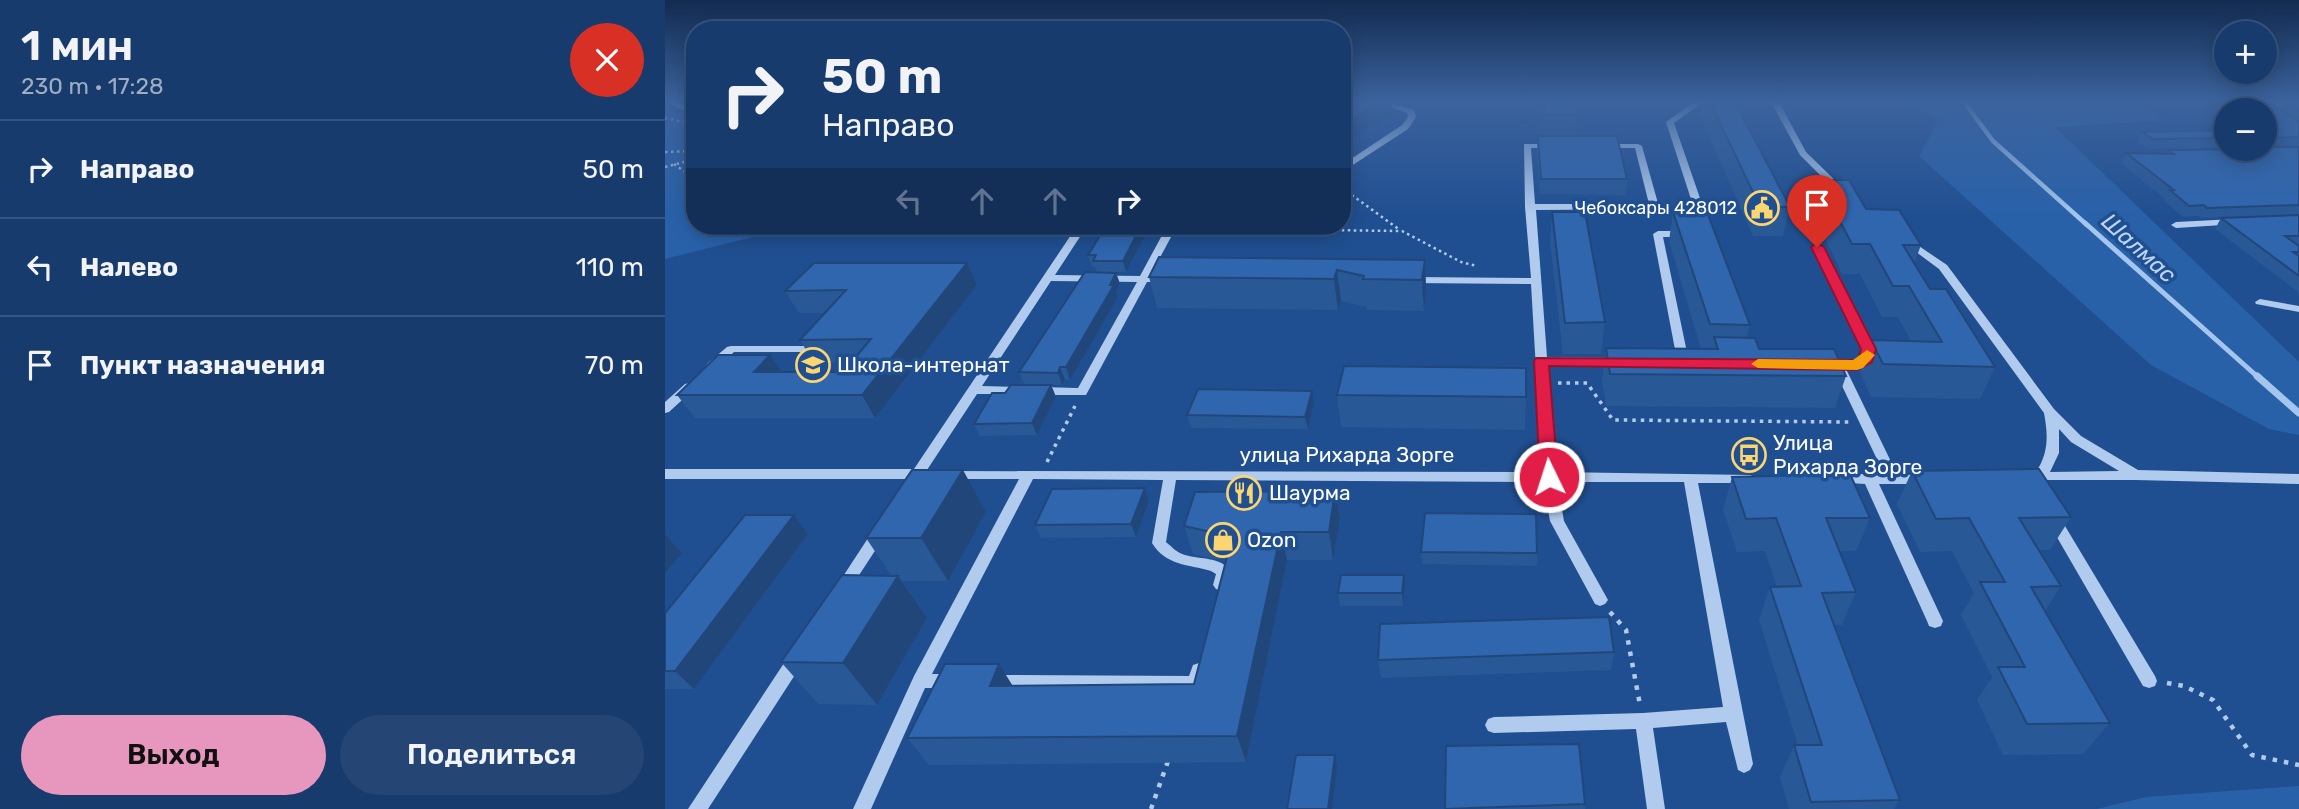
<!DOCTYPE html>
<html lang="ru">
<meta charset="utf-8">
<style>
:root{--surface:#183b6d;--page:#254675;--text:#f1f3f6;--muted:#9fadc2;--line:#365580;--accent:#e797bd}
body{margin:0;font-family:Rubik,sans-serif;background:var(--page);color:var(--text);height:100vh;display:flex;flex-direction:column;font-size:26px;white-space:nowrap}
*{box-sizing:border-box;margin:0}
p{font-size:23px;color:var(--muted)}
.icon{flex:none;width:38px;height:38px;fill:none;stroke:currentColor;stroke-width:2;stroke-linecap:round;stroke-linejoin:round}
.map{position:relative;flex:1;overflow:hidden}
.side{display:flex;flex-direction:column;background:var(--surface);width:665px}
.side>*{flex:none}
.hud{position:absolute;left:21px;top:21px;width:665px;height:214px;border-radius:28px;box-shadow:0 4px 18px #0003,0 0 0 2px var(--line);background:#183b6d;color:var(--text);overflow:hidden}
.tools{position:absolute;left:1549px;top:21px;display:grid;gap:14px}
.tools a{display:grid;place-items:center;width:63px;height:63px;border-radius:50%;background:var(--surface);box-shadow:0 4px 18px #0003,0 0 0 2px var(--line);font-size:35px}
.pin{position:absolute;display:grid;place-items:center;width:60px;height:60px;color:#fff;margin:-72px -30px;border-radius:50% 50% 50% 0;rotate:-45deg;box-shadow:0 0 7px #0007}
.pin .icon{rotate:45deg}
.me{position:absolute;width:77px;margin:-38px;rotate:356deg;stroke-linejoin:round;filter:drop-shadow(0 0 5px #0008)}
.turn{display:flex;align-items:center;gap:24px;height:147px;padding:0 21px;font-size:32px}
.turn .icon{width:91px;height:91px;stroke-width:2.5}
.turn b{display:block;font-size:49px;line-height:60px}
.lanes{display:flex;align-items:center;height:66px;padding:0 21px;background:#0003;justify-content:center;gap:35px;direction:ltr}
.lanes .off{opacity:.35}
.round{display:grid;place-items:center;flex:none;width:74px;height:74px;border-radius:37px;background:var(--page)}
.overview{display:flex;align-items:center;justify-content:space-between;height:119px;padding:0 21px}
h1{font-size:42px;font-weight:600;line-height:52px}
.primary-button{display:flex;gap:14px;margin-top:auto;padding:14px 21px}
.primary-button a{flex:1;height:80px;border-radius:42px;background:var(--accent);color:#111;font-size:28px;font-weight:600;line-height:80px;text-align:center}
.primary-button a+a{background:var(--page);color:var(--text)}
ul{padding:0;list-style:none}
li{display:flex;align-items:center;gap:21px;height:98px;padding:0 21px;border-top:2px solid var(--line)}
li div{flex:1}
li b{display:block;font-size:26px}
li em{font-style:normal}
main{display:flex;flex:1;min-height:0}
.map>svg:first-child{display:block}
.green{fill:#2961a9}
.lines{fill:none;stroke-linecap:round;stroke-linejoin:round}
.stream-far2{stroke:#a4c5ee;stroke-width:4.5}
.stream-far1{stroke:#a4c5ee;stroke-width:5}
.stream{stroke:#a4c5ee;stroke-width:7}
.path-far2{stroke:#b0cbed;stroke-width:2.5;stroke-dasharray:2.5 3.5;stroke-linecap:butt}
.path-far1{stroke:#b0cbed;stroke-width:3.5;stroke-dasharray:3.5 5;stroke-linecap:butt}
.path{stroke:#b0cbed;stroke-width:4.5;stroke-dasharray:4.5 7;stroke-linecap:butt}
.minor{fill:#b0cbed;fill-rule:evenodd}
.wall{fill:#285896}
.shaded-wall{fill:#21477a}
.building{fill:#2f66ae;stroke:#21477a;stroke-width:2}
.route{fill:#e11d48;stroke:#92132f;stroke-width:2}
.slow{fill:#f59e0b}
.labels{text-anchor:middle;stroke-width:7;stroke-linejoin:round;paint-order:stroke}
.far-poi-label{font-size:18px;fill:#fff;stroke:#204f91;text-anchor:end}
.poi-label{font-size:21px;fill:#fff;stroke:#204f91;text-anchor:start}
.street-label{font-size:21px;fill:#fff;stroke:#204f91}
.water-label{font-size:23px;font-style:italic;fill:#bcd5f4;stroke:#204f91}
</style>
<main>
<section class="side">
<div class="overview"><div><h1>1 мин</h1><p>230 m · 17:28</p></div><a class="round" style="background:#d93025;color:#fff"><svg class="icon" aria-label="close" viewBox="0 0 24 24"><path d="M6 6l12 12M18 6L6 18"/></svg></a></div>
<ul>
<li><svg class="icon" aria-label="right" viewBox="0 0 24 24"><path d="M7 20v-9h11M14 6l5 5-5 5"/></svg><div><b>Направо</b></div><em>50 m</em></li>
<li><svg class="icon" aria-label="left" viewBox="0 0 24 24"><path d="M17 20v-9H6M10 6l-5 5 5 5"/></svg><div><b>Налево</b></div><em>110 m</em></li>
<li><svg class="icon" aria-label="arrive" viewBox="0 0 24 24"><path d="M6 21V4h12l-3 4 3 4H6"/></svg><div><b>Пункт назначения</b></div><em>70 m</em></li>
</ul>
<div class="primary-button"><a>Выход</a><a>Поделиться</a></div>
</section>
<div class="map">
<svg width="1634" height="809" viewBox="0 0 1634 809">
<rect width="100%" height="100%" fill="#204f91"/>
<path class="green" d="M 1233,102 L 1477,102 L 1498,120 L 1390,127 L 1634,362 L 1634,435 L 1604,429 L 1486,365 L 1254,156 L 1274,119 Z
M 0,109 L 22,117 L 30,116 L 30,226 L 132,226 L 0,259 Z
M 1634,786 L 1634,809 L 1432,809 L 1481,797 Z"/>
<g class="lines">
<path class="stream-far2" d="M 1299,102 L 1328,141 L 1422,225"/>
<path class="stream-far1" d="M 1420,223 L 1594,378"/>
<path class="stream" d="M 1592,376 L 1634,413"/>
<path class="path-far2" d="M 0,118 L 18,122
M 0,152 L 30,151
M 9,164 L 30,179
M 0,167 L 30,159
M 677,188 L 735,230
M 623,226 L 656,230 L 737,231 L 796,262 L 812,266"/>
<path class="path-far1" d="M 893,383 L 922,383 L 948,420 L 1185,422
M 382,462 L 410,406"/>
<path class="path" d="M 945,612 L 961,630 L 975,705
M 1502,683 L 1519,686 L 1548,700 L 1587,755 L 1634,765
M 486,809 L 503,761"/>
<path class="minor" d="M 0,102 L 9,102 L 30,110 L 30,115 Z
M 712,102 L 723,102 L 749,110 L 751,117 L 743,129 L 677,172 L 677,165 L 737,125 L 743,117 L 742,113 Z
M 1029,102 L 1038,102 L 1009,123 L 1045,227 L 1040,230 L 1035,227 L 1001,122 Z
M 1106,102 L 1114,102 L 1141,152 L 1180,190 L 1180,194 L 1174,194 L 1135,155 Z
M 1613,102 L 1622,102 L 1609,111 L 1634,127 L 1634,133 L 1600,111 Z
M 859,144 L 888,144 L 892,146 L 888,148 L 866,148 L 870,204 L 984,204 L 970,148 L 941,148 L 937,146 L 941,144 L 973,144 L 977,146 L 994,207 L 992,209 L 871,210 L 882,357 L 956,358 L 962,362 L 956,366 L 882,365 L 890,472 L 1086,475 L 1088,478 L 1086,481 L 1081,483 L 1033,483 L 1088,764 L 1085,770 L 1079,773 L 1073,770 L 1061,722 L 988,728 L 1000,809 L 982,809 L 971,729 L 829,733 L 823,731 L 820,725 L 823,719 L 829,717 L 978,713 L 1058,707 L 1019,482 L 892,482 L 899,521 L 943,600 L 940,604 L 935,606 L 930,604 L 885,521 L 878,482 L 511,480 L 501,542 C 507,547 512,553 520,555 C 536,560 556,556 566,572 L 561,589 L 556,591 L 551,589 L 548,585 L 551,574 L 546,571 C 523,564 501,566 487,543 L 498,480 L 368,479 L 267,674 L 288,674 L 294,676 L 296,681 L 294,686 L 288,688 L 260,688 L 206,809 L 188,809 L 249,676 L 354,479 L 283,479 L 278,477 L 276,474 L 278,471 L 877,472 L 866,284 L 747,283 L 742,280 L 747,277 L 866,278 L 860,207 Z
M 1570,219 L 1575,222 L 1573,224 L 1511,228 L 1506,225 L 1511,222 Z
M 412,226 L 422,226 L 390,275 L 475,276 L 502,226 L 512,226 L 485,276 L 501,276 L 506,279 L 501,282 L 482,282 L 421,395 L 375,395 L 369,391 L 375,387 L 413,388 L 472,282 L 386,281 L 317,386 L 357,387 L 363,391 L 361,394 L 312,394 L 262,470 L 265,474 L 263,477 L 257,479 L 254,483 L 244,483 L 243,479 L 0,479 L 0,469 L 249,469 Z
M 993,231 L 1020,231 L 1025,234 L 1020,237 L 998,237 L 1024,362 L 1018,366 L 1012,365 L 1010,362 L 1012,360 L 988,234 Z
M 1242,238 L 1282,265 L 1389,409 L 1416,436 L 1473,470 L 1634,474 L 1634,484 L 1471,480 L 1360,480 L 1358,477 L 1360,474 L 1371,472 C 1384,452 1383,435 1379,413 L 1274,269 L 1239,243 L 1239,239 ZM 1394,429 L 1406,442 L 1454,471 L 1385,472 L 1394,453 Z
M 1152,244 L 1157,247 L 1210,349 C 1205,365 1197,369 1181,369 L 1232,474 L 1264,476 L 1266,479 L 1264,482 L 1259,484 L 1214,484 L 1278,621 L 1276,626 L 1270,628 L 1264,626 L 1262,621 L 1200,484 L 1167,482 L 1165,479 L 1167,476 L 1172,474 L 1219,474 L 1169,369 L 1158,368 L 1156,365 C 1170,355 1192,370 1198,349 L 1147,247 Z
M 1595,299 L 1634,306 L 1634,312 L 1591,304 L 1590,302 Z
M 66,346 L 142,346 L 148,349 L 142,352 L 69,352 L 51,369 L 43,369 L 41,366 L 43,363 L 62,347 Z
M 24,383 L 28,384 L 30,387 L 28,390 L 4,412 L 0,413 L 0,402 L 20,384 Z
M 1389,515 L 1394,516 L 1490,676 L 1492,681 L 1490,686 L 1484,688 L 1478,686 L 1382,520 L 1384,516 Z
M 214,528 L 219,529 L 221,533 L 219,537 L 183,592 L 178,594 L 173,592 L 170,588 L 173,584 L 209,529 Z
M 131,652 L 137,654 L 139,659 L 137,664 L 43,809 L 23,809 L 125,654 Z
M 534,663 L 540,665 L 542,670 L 537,688 L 531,690 L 331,689 L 325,687 L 323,682 L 325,677 L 331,675 L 524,676 L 528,665 Z"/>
</g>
<path class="wall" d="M 876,102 L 910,102 L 912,115 L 910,136 L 962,179 L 961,195 L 875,194 L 872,151 L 873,136 L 878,136 Z
M 1037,102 L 1082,102 L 1081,109 L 1073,109 L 1125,207 L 1118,236 L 1088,236 L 1035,116 Z
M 1572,102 L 1610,102 L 1607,104 L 1615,109 L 1619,102 L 1634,102 L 1634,296 L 1632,291 L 1550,229 L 1556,218 L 1615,216 L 1536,218 L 1533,216 L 1518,217 L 1499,201 L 1500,199 L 1456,163 L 1461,153 L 1501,153 L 1503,150 L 1600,149 L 1600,110 L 1580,110 L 1581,109 L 1585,109 Z
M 1561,130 L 1561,148 L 1483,149 L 1472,142 L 1477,132 Z
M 1153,180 L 1201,209 L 1256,245 L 1249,264 L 1265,289 L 1330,367 L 1315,399 L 1206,397 L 1195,372 L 1206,340 L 1246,341 L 1233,317 L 1217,317 L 1195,274 L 1177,274 L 1146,209 Z
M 887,212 L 940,322 L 936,354 L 898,354 L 885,242 Z
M 1008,212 L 1085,325 L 1081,338 L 1094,349 L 1181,376 L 1170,408 L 941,406 L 937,380 L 941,348 L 1036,349 L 1004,241 Z
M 485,226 L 461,272 L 432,272 L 430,267 L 427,267 L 423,255 Z
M 760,260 L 761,291 L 759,311 L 702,310 L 701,307 L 676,301 L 673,310 L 492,308 L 484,277 Z
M 302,263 L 312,285 L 210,418 L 30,418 L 12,395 L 117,372 L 178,372 L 186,362 L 149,363 L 135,340 L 160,313 L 134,313 L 120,291 Z
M 451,273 L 455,284 L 451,291 L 453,297 L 405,380 L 400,380 L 397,385 L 359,384 L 354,372 Z
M 386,385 L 391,397 L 372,435 L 315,436 L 309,424 L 340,393 Z
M 672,395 L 861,397 L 860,430 L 676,427 Z
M 649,403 L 643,429 L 526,428 L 522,415 Z
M 1247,471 L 1406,517 L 1385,550 L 1374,550 L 1396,586 L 1380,611 L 1445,723 L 1418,754 L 1338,755 L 1312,700 L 1327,677 L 1296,615 L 1309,593 L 1287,551 L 1255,552 L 1232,504 Z
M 1067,477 L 1205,518 L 1191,551 L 1174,551 L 1191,592 L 1177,625 L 1169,625 L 1235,800 L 1229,809 L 1124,809 L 1115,777 L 1129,745 L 1133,745 L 1094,620 L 1105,587 L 1112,587 L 1100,551 L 1072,552 L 1058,510 Z
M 480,488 L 484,501 L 471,537 L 376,538 L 370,525 Z
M 321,512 L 283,581 L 237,581 L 262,618 L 212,705 L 153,704 L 116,662 L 226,575 L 201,538 Z
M 129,515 L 143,534 L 29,689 L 0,689 L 0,613 Z
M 675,519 L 668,560 L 622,560 L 581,762 L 264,765 L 242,738 L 348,686 L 529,684 L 562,559 L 550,559 L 528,554 L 519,526 Z
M 756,552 L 872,553 L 872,566 L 757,564 Z
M 739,575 L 740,588 L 738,606 L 675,606 L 673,593 Z
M 949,652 L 946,670 L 716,678 L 713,660 Z
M 920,804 L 920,809 L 780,809 Z"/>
<path class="shaded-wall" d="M 714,102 L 727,102 L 728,113 L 677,145 L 677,124 Z
M 476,226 L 485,226 L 461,272 L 458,261 Z
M 760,260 L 761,291 L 759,311 L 757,280 Z
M 302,263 L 312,285 L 210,418 L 197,395 Z
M 672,270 L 676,301 L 673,310 L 669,279 Z
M 451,273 L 455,284 L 451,291 L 453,297 L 405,380 L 401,367 Z
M 105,355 L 121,378 L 89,372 Z
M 395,367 L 400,380 L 397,385 L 393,373 Z
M 386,385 L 391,397 L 372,435 L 367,423 Z
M 647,391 L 649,403 L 643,429 L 640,417 Z
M 298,470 L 321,512 L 283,581 L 256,538 Z
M 480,488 L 484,501 L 471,537 L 466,524 Z
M 670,491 L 675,519 L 668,560 L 664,532 Z
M 129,515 L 143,534 L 29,689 L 10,671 Z
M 616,532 L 622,560 L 581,762 L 572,736 Z
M 0,534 L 17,553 L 0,573 Z
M 739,575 L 740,588 L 738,606 L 737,593 Z
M 233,576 L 262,618 L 212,705 L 178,663 Z
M 334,664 L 351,691 L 325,686 Z
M 670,755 L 672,767 L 667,809 L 663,809 Z"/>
<path class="building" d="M 677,102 L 714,102 L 677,124 Z
M 879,102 L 910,102 L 912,115 L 880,115 Z
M 1045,102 L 1070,102 L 1125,207 L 1095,207 Z
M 1595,102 L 1604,102 L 1634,122 L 1634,137 L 1600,138 L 1600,126 L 1611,126 L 1600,120 L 1600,110 L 1583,110 L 1581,109 L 1607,109 Z
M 1621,102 L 1634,102 L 1634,110 Z
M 1561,130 L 1561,138 L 1488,139 L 1477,132 Z
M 873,136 L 952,136 L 962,179 L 876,179 Z
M 1600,147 L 1634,147 L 1634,205 L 1542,208 L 1539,205 L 1524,206 L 1505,190 L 1509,190 L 1461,153 L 1509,154 L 1503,150 L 1600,149 Z
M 1153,180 L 1184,180 L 1201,209 L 1234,210 L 1256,245 L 1238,245 L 1265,289 L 1281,289 L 1330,367 L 1218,364 L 1206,340 L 1277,342 L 1244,286 L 1228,286 L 1205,244 L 1187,244 Z
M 887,212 L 920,212 L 940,322 L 900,323 Z
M 1008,212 L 1042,212 L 1085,325 L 1045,324 Z
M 1634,215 L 1634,236 L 1620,236 L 1634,246 L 1634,252 L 1628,252 L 1634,256 L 1634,276 L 1556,218 Z
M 441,226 L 476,226 L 458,261 L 428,261 L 431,255 L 423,255 Z
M 494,257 L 760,260 L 757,280 L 698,279 L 699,276 L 672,270 L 669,279 L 484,277 Z
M 149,263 L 302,263 L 197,395 L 12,395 L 53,355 L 105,355 L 89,372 L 178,372 L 206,339 L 135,340 L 181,290 L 120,291 Z
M 420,272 L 451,273 L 445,285 L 449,285 L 401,367 L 395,367 L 393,373 L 354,372 Z
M 1049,337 L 1090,338 L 1094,349 L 1169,349 L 1181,376 L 945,374 L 941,348 L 1053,349 Z
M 679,366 L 861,368 L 861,397 L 672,395 Z
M 346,385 L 386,385 L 367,423 L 309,424 L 327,393 L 340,393 Z
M 533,389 L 647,391 L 640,417 L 522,415 Z
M 1374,469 L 1406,517 L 1354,518 L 1396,586 L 1366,587 L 1445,723 L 1362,724 L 1333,667 L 1360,667 L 1315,582 L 1340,582 L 1304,518 L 1271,519 L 1247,471 Z
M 247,470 L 298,470 L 256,538 L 201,538 Z
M 1185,474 L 1205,518 L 1161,518 L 1191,592 L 1157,593 L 1235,800 L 1146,802 L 1129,745 L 1157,745 L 1105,587 L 1136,586 L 1111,518 L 1081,519 L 1067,477 Z
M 480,488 L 466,524 L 370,525 L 387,489 Z
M 670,491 L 664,532 L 616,532 L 572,736 L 242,738 L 280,664 L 334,664 L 325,686 L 529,684 L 569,530 L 541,531 L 519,526 L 530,492 Z
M 760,513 L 871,514 L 872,553 L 756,552 Z
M 80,515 L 129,515 L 10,671 L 0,671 L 0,613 Z
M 177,575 L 233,576 L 178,663 L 116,662 Z
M 676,575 L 739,575 L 737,593 L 673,593 Z
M 944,617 L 949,652 L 713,660 L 715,624 Z
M 914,744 L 920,804 L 780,809 L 781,746 Z
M 631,755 L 670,755 L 663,809 L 622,809 Z"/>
<linearGradient id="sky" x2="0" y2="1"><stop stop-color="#122b50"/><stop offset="0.47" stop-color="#3c639d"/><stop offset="1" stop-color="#3c639d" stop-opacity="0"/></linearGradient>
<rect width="1634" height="215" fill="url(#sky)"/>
<path class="route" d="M 1152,243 L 1159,247 L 1211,349 L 1207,362 L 1192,370 L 884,366 L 893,477 L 890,481 L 878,481 L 875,477 L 869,361 L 871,358 L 1189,360 L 1194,357 L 1196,349 L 1146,247 Z"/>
<path class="slow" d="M 1202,350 L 1210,355 L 1198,368 L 1192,370 L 1093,368 L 1086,364 L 1093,359 L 1188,360 Z"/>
<defs>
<g id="civic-ring" transform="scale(1.75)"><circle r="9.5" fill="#204f91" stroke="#fbd571" stroke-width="1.5"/><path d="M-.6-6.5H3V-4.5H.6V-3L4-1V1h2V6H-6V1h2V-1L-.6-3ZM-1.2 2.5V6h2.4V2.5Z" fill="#fbd571"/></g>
<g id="school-ring" transform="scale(1.75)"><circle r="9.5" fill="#204f91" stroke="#fbd571" stroke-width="1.5"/><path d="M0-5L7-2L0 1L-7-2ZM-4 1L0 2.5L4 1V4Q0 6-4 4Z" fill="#fbd571"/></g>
<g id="bus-ring" transform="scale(1.75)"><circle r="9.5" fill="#204f91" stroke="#fbd571" stroke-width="1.5"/><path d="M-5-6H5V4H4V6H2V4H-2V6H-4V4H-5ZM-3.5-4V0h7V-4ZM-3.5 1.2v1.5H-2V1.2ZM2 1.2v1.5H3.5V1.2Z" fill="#fbd571"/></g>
<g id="restaurant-ring" transform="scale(1.75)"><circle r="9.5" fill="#204f91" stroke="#fbd571" stroke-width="1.5"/><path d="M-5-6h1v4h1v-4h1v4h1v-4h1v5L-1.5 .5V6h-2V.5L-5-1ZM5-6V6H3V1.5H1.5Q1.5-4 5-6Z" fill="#fbd571"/></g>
<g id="shop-ring" transform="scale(1.75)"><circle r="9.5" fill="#204f91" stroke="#fbd571" stroke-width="1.5"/><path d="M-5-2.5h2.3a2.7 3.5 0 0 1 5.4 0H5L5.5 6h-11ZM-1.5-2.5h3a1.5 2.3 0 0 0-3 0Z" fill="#fbd571"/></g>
</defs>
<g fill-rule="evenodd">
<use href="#civic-ring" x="1097" y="208"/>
<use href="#school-ring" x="148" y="365"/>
<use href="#bus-ring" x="1084" y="455"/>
<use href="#restaurant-ring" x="579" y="493"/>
<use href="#shop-ring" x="558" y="540"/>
</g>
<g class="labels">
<g class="far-poi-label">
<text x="1072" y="214">Чебоксары 428012</text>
</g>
<g class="poi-label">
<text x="172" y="372">Школа-интернат</text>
<text x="1108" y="450">Улица<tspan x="1108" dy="24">Рихарда Зорге</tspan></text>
<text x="604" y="500">Шаурма</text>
<text x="582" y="547">Ozon</text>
</g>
<g class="street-label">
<text x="682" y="462">улица Рихарда Зорге</text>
</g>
<g class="water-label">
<text transform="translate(1474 248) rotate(42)" y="8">Шалмас</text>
</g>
</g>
</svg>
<div class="tools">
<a>+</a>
<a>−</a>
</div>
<div class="pin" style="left:1152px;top:247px;background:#d93025"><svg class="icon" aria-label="arrive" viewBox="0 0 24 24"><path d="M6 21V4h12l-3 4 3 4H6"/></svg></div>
<svg class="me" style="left:884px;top:477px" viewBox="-20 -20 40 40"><circle r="17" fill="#e11d48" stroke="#fff" stroke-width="3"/><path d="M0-11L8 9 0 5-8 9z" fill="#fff"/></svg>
<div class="hud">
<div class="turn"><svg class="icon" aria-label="right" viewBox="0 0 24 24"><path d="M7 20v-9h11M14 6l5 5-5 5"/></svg><div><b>50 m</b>Направо</div></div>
<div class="lanes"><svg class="icon off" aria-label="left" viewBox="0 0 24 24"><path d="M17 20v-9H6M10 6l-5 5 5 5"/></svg><svg class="icon off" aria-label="ahead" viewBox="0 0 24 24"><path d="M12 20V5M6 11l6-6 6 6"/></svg><svg class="icon off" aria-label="ahead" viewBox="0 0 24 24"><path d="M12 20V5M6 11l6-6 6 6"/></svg><svg class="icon" aria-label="right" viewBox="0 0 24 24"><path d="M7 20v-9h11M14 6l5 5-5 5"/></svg></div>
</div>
</div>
</main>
